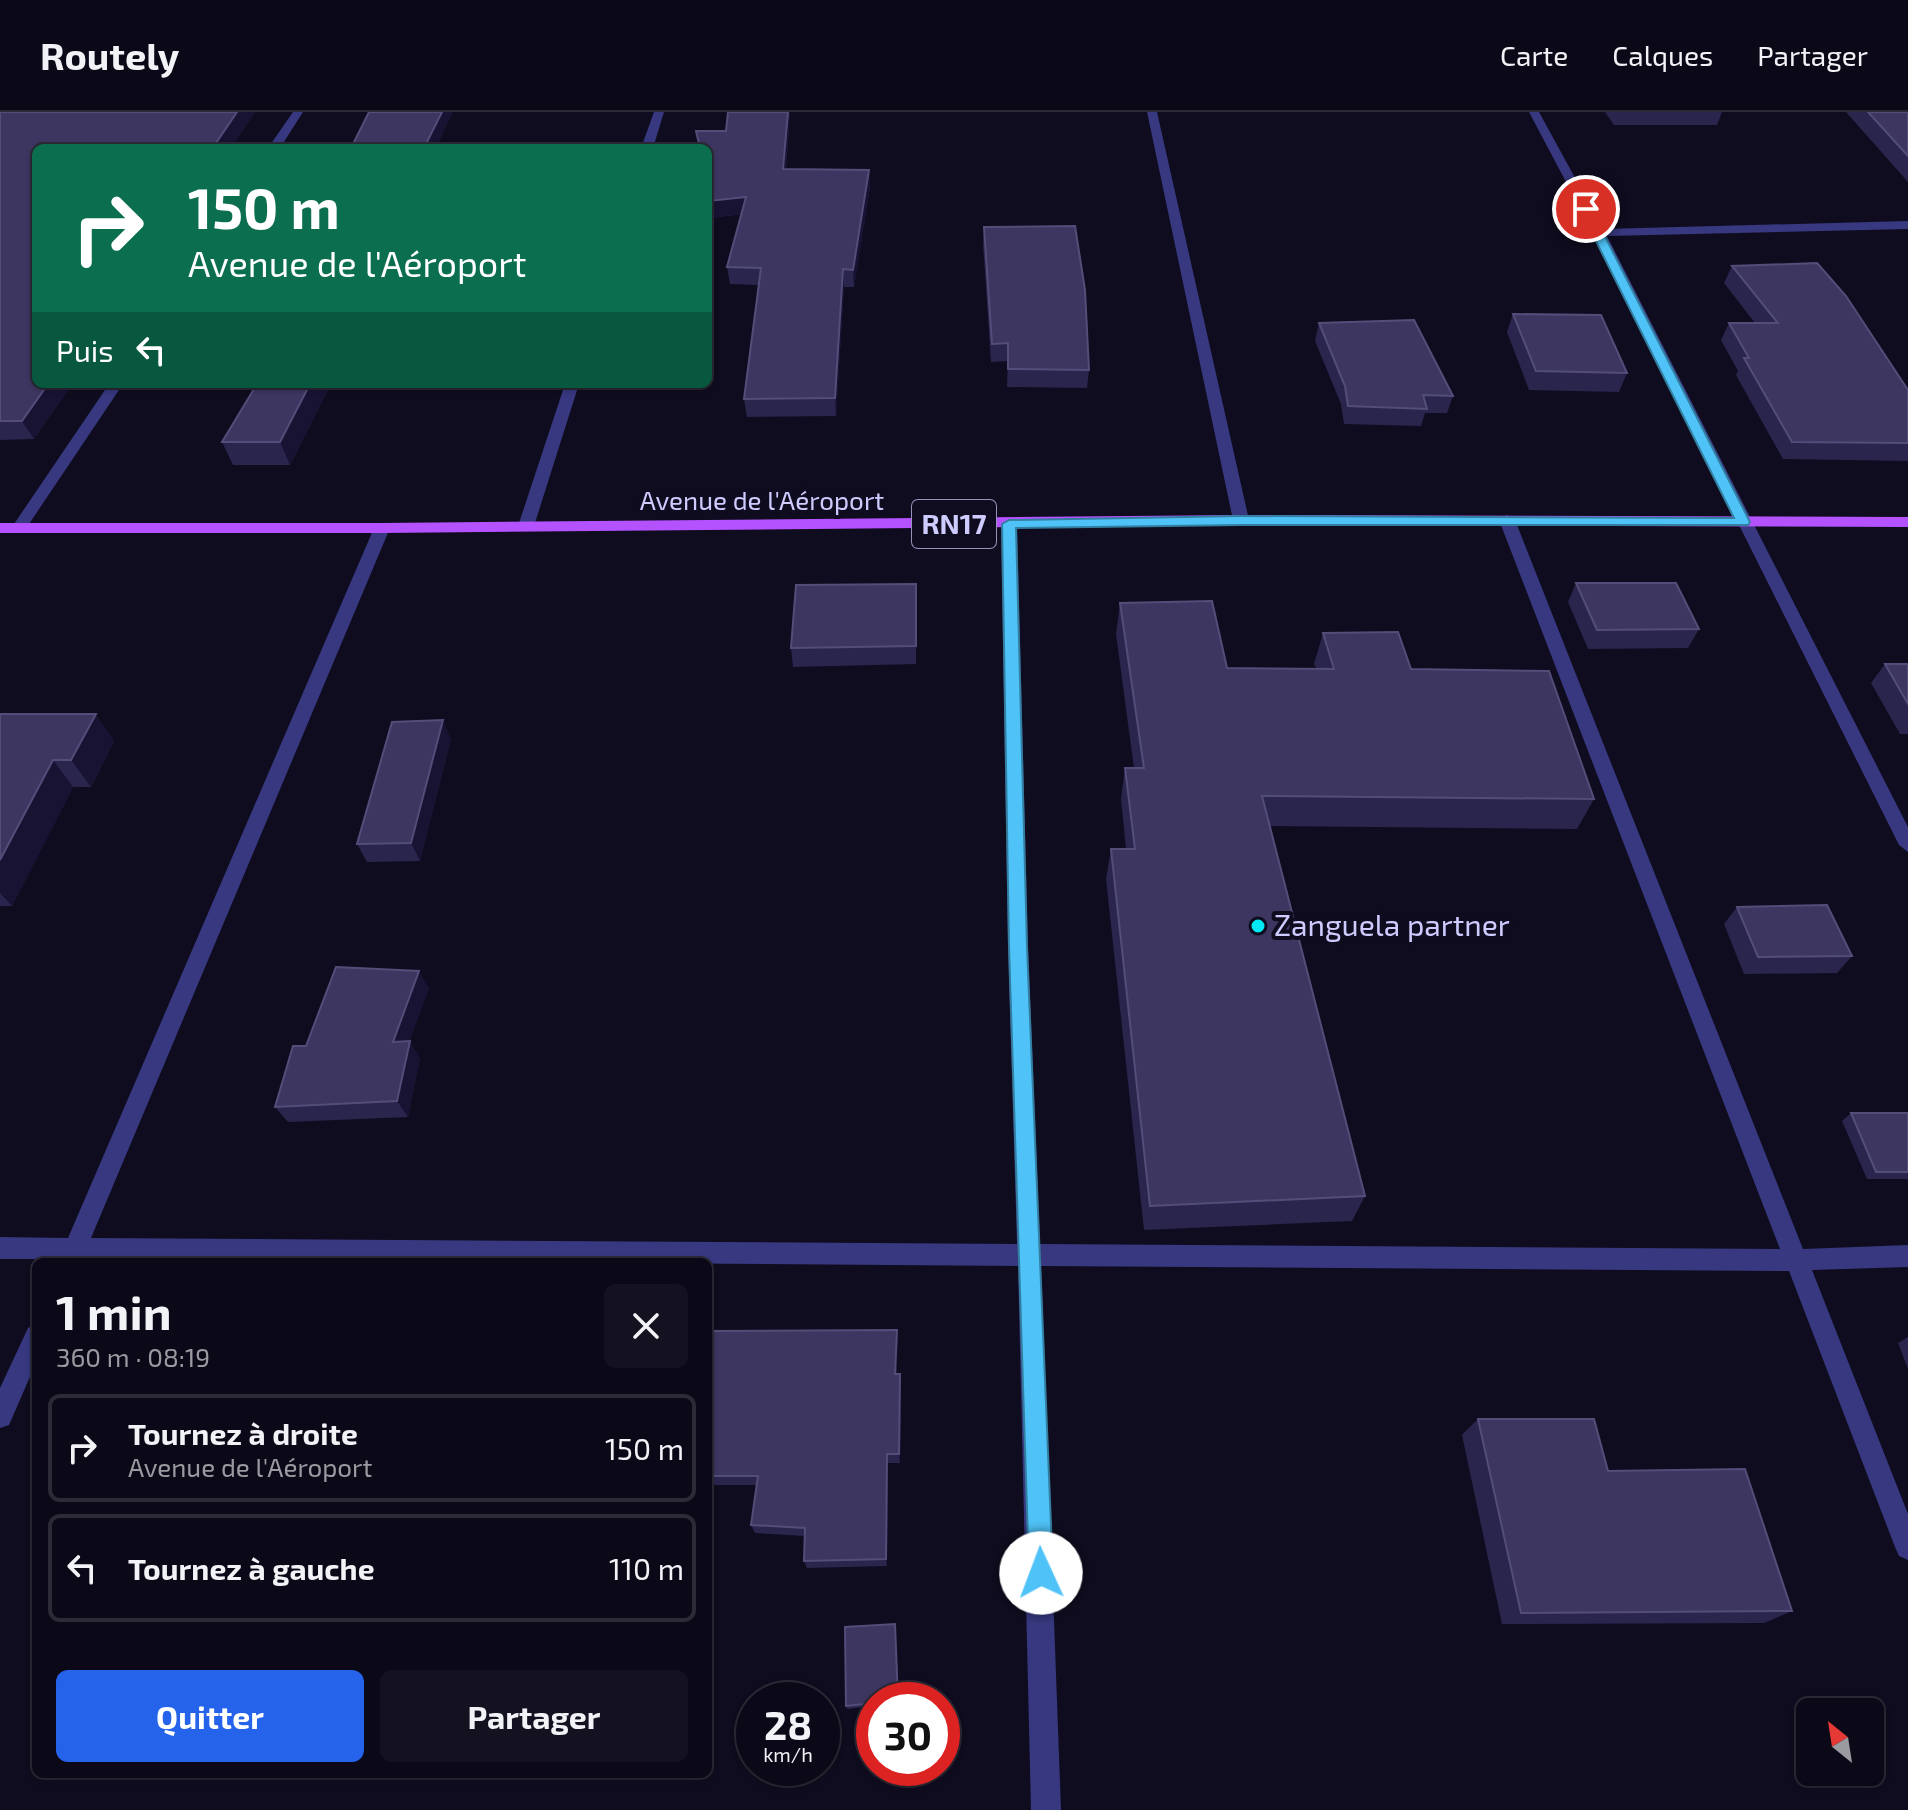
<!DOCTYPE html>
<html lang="fr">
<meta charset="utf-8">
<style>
:root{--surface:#0b0917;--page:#141220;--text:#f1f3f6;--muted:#9a9aa1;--line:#2b2a36;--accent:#2563eb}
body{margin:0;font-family:"Exo 2",sans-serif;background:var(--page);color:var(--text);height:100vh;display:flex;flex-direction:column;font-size:30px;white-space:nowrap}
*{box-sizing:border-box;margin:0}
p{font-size:26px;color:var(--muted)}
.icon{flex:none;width:44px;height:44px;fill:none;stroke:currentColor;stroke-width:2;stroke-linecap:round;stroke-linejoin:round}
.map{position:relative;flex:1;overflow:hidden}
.drawer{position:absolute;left:32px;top:1146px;width:680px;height:520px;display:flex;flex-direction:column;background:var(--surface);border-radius:12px;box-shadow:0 2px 6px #0004,0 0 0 2px var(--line)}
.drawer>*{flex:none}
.hud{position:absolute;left:32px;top:32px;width:680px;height:244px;border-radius:12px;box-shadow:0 2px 6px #0004,0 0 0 2px var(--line);background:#0b6e4f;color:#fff;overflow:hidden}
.needle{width:52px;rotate:330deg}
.tools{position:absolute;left:1796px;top:1586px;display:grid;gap:16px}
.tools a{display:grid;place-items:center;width:88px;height:88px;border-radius:12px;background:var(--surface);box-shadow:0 2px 6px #0004,0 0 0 2px var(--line);font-size:40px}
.speed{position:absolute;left:736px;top:1570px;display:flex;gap:16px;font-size:40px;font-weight:700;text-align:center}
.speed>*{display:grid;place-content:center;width:104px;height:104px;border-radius:50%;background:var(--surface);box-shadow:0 2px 6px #0004,0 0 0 2px var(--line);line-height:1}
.speed small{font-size:20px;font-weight:400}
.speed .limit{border:12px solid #d22;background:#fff;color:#111}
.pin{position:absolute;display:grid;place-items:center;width:68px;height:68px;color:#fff;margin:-34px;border:4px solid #fff;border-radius:50%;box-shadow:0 2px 8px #0007}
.me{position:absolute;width:88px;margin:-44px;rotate:358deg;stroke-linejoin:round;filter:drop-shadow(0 0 6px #0008)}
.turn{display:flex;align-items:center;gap:28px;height:168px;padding:0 24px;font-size:36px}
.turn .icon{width:104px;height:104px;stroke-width:2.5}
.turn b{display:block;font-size:56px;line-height:68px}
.then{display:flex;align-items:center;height:76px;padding:0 24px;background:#0003;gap:16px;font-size:30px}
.round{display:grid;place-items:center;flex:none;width:84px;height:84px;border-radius:12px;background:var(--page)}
.headline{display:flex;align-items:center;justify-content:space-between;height:136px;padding:0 24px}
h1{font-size:48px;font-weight:700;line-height:60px}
.button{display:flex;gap:16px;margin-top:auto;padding:16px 24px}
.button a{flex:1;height:92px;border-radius:12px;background:var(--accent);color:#fff;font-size:32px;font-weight:700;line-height:92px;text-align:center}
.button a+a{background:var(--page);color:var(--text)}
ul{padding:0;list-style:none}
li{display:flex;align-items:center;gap:24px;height:108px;margin:0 16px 12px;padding:0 8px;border:4px solid var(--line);border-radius:12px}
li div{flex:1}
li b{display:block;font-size:30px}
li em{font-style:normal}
header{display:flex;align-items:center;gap:48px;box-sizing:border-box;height:112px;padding:0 40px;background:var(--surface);border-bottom:2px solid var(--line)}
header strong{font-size:38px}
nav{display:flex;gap:44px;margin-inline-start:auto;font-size:28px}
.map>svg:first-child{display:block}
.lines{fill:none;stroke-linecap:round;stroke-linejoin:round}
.minor{fill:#37387f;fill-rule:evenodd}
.major{fill:#b552ff;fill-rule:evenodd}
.wall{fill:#2a254d}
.shaded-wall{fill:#181333}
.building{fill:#3c3660;stroke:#534e79;stroke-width:2}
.route{fill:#4fc3f7;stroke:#337fa1;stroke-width:2}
.poi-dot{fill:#00eaf6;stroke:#0f0c1f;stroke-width:3}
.labels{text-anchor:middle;stroke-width:8;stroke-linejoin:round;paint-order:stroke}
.far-street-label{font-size:26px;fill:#cecbff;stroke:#0f0c1f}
.shield{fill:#0f0c1f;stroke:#9592bc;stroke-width:2}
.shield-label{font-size:28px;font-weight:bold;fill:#cecbff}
.poi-label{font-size:30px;fill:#cecbff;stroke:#0f0c1f;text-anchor:start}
</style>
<header>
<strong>Routely</strong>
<nav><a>Carte</a><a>Calques</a><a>Partager</a></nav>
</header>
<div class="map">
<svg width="1908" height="1698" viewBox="0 0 1908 1698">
<rect width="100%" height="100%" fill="#0f0c1f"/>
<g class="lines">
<path class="minor" d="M 293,0 L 303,0 L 280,36 L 268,36 Z
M 654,0 L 664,0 L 653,36 L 641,36 Z
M 1147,0 L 1157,0 L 1249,408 L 1241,413 L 1233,408 Z
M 1529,0 L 1539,0 L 1603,117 L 1908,109 L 1908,117 L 1607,124 L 1908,715 L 1908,740 L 1899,733 L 1593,121 Z
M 109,272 L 123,272 L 25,418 L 15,418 L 12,415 Z
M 565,272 L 579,272 L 534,414 L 531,417 L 521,417 L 518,414 Z
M 1507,403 L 1515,408 L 1803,1137 L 1908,1133 L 1908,1155 L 1812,1158 L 1908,1402 L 1908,1448 L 1899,1444 L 1895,1435 L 1789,1159 L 1041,1154 L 1061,1698 L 1031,1698 L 1018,1154 L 82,1147 L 81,1150 L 61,1150 L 60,1147 L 0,1147 L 0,1125 L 68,1126 L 374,416 L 382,411 L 390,416 L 91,1126 L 1017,1132 L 1008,835 L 1001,412 L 1009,407 L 1017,412 L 1028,835 L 1040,1132 L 1780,1137 L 1499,408 Z
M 36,1212 L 36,1251 L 9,1313 L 0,1316 L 0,1276 L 28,1216 Z"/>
<path class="major" d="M 1241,403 L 1908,405 L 1908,415 L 1241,413 L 382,421 L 0,421 L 0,411 L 382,411 Z"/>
</g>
<path class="wall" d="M 0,0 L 255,0 L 231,36 L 36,36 L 36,272 L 72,272 L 34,327 L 0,328 Z
M 790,0 L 786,57 L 869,58 L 870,75 L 854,175 L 844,175 L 836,304 L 747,305 L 744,287 L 759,173 L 730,172 L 727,155 L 742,102 L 711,106 L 708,87 Z
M 1605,0 L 1722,0 L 1717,13 L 1614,13 Z
M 1846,0 L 1908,0 L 1908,70 Z
M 984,115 L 1089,258 L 1087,276 L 1007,275 L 1008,249 L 991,250 L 983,132 Z
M 1732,154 L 1908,278 L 1908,349 L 1783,347 L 1736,263 L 1738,259 L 1721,228 L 1729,211 L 1755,211 L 1724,171 Z
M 1513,202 L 1627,261 L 1619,280 L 1529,278 L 1507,220 Z
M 1319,211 L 1453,284 L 1447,301 L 1425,301 L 1421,314 L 1344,312 L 1341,292 L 1315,229 Z
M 257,272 L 331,272 L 290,353 L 233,353 L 222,330 Z
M 1576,471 L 1699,517 L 1688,536 L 1588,537 L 1568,490 Z
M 916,472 L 916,552 L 793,555 L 791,536 Z
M 1120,491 L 1227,556 L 1316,556 L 1314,552 L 1323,521 L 1411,557 L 1594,687 L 1577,717 L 1270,714 L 1365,1084 L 1352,1109 L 1144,1118 L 1106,767 L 1111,737 L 1126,737 L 1121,687 L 1125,656 L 1134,656 L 1116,522 Z
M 1885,552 L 1908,552 L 1908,622 L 1900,622 L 1871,571 Z
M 0,602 L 114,629 L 91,675 L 73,675 L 12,794 L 0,794 Z
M 451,627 L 420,749 L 367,750 L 357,732 Z
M 1737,795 L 1852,844 L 1837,861 L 1744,862 L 1724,812 Z
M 429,876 L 409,930 L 420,946 L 408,1005 L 288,1010 L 275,995 L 306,934 Z
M 1851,1001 L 1908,1001 L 1908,1067 L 1867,1067 L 1842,1009 Z
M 897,1218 L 897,1262 L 901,1272 L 900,1351 L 888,1351 L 887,1454 L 807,1456 L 804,1449 L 805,1424 L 755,1421 L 751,1413 L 757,1373 L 708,1373 L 708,1219 Z
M 1908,1225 L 1908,1257 L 1898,1231 Z
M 1478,1307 L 1608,1359 L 1792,1499 L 1764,1511 L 1502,1512 L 1462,1323 Z
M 874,1588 L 874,1594 L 847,1597 L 846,1594 Z"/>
<path class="shaded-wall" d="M 237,0 L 255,0 L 231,36 L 218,36 L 216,31 Z
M 442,0 L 453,0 L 436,36 L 424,36 Z
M 788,0 L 790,0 L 784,74 L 783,57 Z
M 869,58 L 870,75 L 854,175 L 853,158 Z
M 746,85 L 748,101 L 711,106 L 709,89 Z
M 843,157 L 844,175 L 836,304 L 835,286 Z
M 48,272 L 72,272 L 34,327 L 22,309 Z
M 310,272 L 331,272 L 290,353 L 280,330 Z
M 96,602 L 114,629 L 91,675 L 71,648 Z
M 443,608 L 451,627 L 420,749 L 411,731 Z
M 53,648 L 73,675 L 12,794 L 0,781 L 0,748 Z
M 419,859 L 429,876 L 403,947 L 393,930 Z
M 410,929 L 420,946 L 408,1005 L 397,989 Z
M 897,1218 L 898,1228 L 896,1272 L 895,1262 Z
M 900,1262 L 901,1272 L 900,1351 L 899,1342 Z
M 887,1342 L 888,1351 L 887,1454 L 886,1447 Z"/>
<path class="building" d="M 0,0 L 237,0 L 216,31 L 207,31 L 204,36 L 36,36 L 36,272 L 48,272 L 22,309 L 0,309 Z
M 369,0 L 442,0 L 424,36 L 351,36 Z
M 728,0 L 788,0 L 783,57 L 869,58 L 853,158 L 843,157 L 835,286 L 744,287 L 761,156 L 727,155 L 746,85 L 709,89 L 708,36 L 700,36 L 696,19 L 726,19 Z
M 1868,0 L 1908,0 L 1908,44 Z
M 1075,114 L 1085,178 L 1089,258 L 1008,257 L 1008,231 L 992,232 L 984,115 Z
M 1817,151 L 1846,184 L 1908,278 L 1908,331 L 1792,330 L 1744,246 L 1749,246 L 1729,211 L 1778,211 L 1732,154 Z
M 1513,202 L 1601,203 L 1627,261 L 1536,259 Z
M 1414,208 L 1453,284 L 1423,283 L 1427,297 L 1348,294 L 1345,274 L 1319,211 Z
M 257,272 L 310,272 L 280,330 L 222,330 Z
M 1576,471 L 1676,471 L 1699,517 L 1597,518 Z
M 916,472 L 916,534 L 791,536 L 796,473 Z
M 1212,489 L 1227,556 L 1334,557 L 1323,521 L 1398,520 L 1411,557 L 1549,559 L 1594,687 L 1262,684 L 1365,1084 L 1150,1094 L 1111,737 L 1135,737 L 1125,656 L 1144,656 L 1120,491 Z
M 1885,552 L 1908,552 L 1908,592 Z
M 0,602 L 96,602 L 71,648 L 53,648 L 0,748 Z
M 443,608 L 411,731 L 357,732 L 392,610 Z
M 1827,793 L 1852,844 L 1758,845 L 1737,795 Z
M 336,855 L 419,859 L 393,930 L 410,929 L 397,989 L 275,995 L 293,934 L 306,934 Z
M 1851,1001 L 1908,1001 L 1908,1060 L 1876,1060 Z
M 897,1218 L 895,1262 L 900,1262 L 899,1342 L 887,1342 L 886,1447 L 804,1449 L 805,1416 L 751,1413 L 758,1364 L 708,1364 L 708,1219 Z
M 1478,1307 L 1594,1307 L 1608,1359 L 1745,1357 L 1792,1499 L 1521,1501 Z
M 895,1512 L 898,1588 L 874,1588 L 874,1591 L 846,1594 L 845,1515 Z"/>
<path class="route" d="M 1586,93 L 1591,97 L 1750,410 L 1748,413 L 1241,413 L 1016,416 L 1027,835 L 1053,1461 L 1050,1469 L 1041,1473 L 1032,1469 L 1029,1461 L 1009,835 L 1002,412 L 1009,408 L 1241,404 L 1734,406 L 1580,97 Z"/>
<circle class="poi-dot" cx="1258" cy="814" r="8"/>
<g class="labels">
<g class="far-street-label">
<text x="762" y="398">Avenue de l'Aéroport</text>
</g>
<rect class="shield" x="912" y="388" width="84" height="48" rx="6"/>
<g class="shield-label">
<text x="954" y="422">RN17</text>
</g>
<g class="poi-label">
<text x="1274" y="824">Zanguela partner</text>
</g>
</g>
</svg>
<div class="tools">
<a><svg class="needle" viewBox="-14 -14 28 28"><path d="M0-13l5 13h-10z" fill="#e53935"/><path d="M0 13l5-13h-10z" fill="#9a9aa1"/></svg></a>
</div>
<div class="speed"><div>28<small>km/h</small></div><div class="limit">30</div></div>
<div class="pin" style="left:1586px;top:97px;background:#d93025"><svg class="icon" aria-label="arrive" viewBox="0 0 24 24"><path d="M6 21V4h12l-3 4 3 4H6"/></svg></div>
<svg class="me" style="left:1041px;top:1461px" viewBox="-20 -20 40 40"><circle r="19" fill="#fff"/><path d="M0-13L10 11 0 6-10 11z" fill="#4fc3f7"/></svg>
<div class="hud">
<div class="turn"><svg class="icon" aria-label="right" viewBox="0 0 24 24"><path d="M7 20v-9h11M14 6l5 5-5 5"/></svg><div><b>150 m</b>Avenue de l'Aéroport</div></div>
<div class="then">Puis<svg class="icon" aria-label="left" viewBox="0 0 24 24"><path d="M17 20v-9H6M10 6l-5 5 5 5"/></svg></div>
</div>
<section class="drawer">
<div class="headline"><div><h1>1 min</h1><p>360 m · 08:19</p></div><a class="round"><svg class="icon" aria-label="close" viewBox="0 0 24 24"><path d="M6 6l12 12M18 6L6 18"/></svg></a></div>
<ul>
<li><svg class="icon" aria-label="right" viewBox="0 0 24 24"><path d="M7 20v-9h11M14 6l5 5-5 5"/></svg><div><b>Tournez à droite</b><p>Avenue de l'Aéroport</p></div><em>150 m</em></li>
<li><svg class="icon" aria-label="left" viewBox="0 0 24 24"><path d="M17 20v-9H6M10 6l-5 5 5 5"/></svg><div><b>Tournez à gauche</b></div><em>110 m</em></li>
</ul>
<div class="button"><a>Quitter</a><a>Partager</a></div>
</section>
</div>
